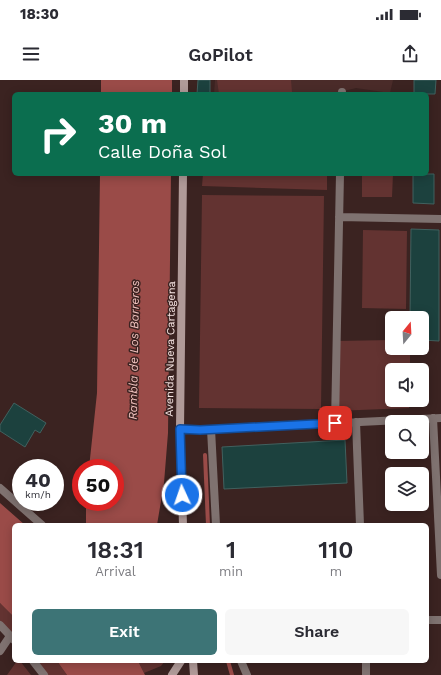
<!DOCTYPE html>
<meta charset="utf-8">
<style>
:root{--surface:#fff;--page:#f7f7f7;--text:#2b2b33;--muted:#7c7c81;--accent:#3d7476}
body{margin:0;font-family:"Work Sans",sans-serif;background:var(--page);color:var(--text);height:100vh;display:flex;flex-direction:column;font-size:15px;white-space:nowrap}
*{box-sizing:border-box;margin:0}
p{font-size:13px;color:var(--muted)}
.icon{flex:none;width:22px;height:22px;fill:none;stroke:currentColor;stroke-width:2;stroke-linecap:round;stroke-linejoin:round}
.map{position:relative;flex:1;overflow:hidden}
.sheet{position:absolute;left:12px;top:443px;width:417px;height:140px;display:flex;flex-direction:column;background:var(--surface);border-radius:6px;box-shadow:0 2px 10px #0003}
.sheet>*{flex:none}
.hud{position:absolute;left:12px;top:12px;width:417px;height:84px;border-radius:6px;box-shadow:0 2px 10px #0003;background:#0b6e4f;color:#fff;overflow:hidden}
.needle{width:26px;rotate:18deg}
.fabs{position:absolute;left:385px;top:231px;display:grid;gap:8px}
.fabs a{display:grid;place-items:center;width:44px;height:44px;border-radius:6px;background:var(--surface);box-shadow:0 2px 10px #0003;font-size:20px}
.speed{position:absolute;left:12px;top:379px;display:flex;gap:8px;font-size:20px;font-weight:700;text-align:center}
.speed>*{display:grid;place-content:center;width:52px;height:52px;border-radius:50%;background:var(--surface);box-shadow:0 2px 10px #0003;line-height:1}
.speed small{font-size:10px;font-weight:400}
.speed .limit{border:6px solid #d22;background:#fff;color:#111}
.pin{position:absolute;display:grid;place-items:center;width:34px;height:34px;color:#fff;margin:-17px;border-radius:8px;box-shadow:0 2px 6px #0006}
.me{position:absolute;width:44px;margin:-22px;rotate:357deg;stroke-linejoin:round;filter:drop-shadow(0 0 3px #0008)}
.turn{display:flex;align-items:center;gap:14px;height:84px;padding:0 20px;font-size:18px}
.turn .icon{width:52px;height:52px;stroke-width:2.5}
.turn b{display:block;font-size:28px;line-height:34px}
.eta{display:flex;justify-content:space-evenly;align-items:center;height:68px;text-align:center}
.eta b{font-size:24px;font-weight:600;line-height:28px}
.cta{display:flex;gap:8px;margin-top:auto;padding:8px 20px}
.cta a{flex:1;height:46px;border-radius:6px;background:var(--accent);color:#fff;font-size:16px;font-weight:600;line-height:46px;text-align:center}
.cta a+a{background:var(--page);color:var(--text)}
.status{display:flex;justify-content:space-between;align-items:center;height:28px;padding:0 20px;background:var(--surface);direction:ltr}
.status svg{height:11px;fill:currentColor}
header{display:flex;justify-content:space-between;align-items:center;height:52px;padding:0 20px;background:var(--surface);font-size:18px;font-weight:600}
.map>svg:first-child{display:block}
.built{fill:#4a2b29}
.green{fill:#633331}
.water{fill:#9a4b48}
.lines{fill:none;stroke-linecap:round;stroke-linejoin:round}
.stream{stroke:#9a4b48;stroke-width:4}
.building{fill:#1c413e;stroke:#41615f}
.pedestrian{stroke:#7f7270;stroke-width:8}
.minor{stroke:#7f7270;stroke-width:8}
.secondary{stroke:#b09a98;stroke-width:8}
.route-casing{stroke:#114b97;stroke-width:10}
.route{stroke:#1a73e8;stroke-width:7}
.labels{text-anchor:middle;stroke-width:3;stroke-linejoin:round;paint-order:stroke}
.street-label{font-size:11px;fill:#f5e4e2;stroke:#3b2321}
.water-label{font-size:12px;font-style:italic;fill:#f2c3bf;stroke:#3b2321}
</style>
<div class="status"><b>18:30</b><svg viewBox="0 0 49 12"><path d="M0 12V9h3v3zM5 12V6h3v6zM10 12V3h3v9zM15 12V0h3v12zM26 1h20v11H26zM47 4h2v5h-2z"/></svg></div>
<header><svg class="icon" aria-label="menu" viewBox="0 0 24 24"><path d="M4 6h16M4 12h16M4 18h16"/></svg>GoPilot<svg class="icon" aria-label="share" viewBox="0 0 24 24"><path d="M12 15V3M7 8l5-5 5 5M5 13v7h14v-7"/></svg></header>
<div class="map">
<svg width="441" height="595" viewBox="0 0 441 595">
<rect width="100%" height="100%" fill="#3b2321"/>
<path class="built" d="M 215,0 L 393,0 L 390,13 L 356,8 L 332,14 L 214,14 Z"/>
<path class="green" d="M 217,0 L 291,0 L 292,12 L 267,14 L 219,14 Z
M 203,94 L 327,94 L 327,110 L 202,106 Z
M 362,94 L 393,94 L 392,117 L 362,117 Z
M 202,115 L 324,116 L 321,329 L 199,328 Z
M 363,150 L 407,151 L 406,229 L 362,228 Z
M 392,260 L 392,268 L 410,268 L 410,290 L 392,290 L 392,320 L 409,320 L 409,328 L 335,331 L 337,261 Z
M 0,523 L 14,537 L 14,560 L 0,545 Z
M 17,581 L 20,581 L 31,595 L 7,595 Z
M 33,581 L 57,581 L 67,595 L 44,595 Z
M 138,581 L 165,581 L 161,586 L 144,593 Z"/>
<path class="water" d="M 101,0 L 172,0 L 172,14 L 101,14 Z
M 100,94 L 171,94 L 168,353 L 164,403 L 157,445 L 86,445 L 86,422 L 115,422 L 115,388 L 89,388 L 97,313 Z
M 0,423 L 25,445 L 14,445 L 14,537 L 0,523 Z
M 57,581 L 138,581 L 145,595 L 67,595 Z"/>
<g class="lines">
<path class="stream" d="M 205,375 L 208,445
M 228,581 L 232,595"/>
</g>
<path class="building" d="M 198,0 L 210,0 L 210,14 L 197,14 Z
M 414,0 L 436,0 L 435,14 L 414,14 Z
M 413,94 L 434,94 L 434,124 L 413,123 Z
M 411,149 L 439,150 L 439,261 L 422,260 L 422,238 L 410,238 Z
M 14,323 L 46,343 L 40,353 L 35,350 L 25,367 L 0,351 L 0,345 Z
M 345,360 L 347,403 L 224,409 L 222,367 Z"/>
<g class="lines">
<path class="pedestrian" d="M 342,14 L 342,12
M 339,137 L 441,139
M 335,343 L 340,94
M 211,349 L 216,445
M 241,581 L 247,595"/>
<path class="minor" d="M 433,338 L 441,495
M 356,342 L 360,445
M 180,349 L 200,350 L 441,338
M 0,408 L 42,445
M 427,540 L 441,540
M 0,545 L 14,560
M 0,571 L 10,556
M 33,581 L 44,595
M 366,581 L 366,595"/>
<path class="secondary" d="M 184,14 L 184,0
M 183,94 L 180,349 L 183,445
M 193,581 L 194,595
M 172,595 L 181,581"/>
</g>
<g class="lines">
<g class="route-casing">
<path id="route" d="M 182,415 L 180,349 L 200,350 L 335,343"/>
</g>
<use href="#route" class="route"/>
</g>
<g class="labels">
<g class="street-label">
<text transform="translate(170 269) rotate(-89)" y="4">Avenida Nueva Cartagena</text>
</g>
<g class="water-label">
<text transform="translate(134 270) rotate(-89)" y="4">Rambla de Los Barreros</text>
</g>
</g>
</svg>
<div class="fabs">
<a><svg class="needle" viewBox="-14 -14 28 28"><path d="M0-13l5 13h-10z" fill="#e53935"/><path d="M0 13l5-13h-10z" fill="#7c7c81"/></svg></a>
<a><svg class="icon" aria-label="sound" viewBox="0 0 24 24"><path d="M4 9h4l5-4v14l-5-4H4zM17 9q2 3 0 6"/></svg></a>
<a><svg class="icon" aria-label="search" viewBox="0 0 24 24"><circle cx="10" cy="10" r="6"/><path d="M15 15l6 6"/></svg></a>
<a><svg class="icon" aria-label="layers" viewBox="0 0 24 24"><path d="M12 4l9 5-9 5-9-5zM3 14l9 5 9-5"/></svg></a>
</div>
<div class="speed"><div>40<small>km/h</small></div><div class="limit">50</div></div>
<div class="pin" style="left:335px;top:343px;background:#d93025"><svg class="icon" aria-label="arrive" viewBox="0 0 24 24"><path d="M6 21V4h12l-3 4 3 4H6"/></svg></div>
<svg class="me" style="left:182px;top:415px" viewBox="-20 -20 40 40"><circle r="17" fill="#1a73e8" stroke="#fff" stroke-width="3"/><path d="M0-11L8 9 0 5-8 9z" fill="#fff"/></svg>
<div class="hud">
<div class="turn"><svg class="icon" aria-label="right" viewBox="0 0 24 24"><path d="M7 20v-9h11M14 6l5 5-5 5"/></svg><div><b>30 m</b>Calle Doña Sol</div></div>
</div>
<section class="sheet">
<div class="eta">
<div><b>18:31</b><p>Arrival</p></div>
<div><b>1</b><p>min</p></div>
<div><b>110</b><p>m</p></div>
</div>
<div class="cta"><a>Exit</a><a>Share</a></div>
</section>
</div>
